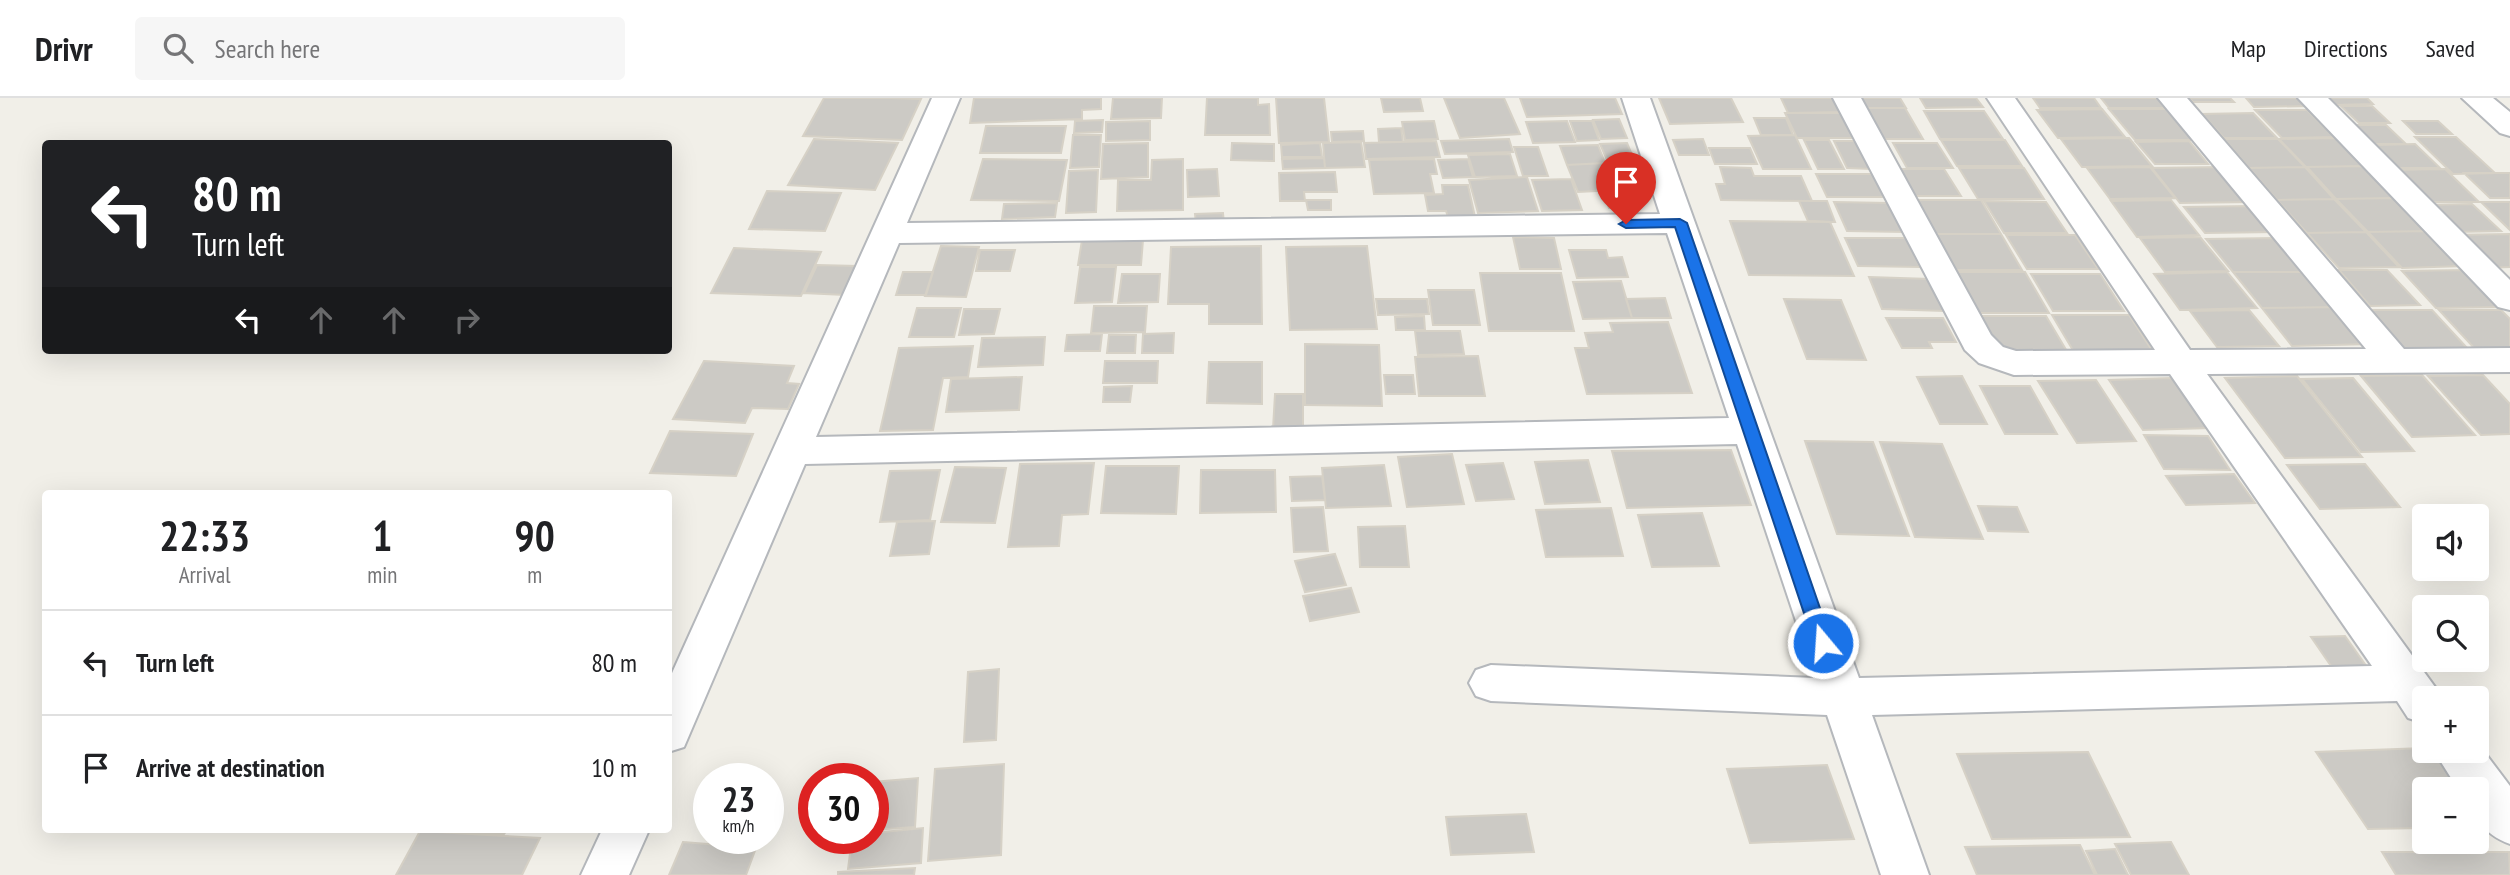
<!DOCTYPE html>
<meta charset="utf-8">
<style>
:root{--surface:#fff;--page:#f6f6f6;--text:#202124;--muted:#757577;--line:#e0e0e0}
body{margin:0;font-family:"PT Sans Narrow",sans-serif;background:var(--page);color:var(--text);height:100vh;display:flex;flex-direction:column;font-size:26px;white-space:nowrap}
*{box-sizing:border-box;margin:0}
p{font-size:23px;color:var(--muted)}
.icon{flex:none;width:38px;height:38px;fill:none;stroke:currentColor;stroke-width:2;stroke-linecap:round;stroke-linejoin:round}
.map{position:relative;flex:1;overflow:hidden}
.details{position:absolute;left:42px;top:392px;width:630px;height:343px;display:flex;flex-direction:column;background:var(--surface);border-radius:7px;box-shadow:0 7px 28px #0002}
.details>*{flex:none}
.banner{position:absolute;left:42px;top:42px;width:630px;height:214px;border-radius:7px;box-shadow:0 7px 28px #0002;background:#202124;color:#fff;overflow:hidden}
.fabs{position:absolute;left:2412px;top:406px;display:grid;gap:14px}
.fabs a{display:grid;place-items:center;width:77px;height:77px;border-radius:7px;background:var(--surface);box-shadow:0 7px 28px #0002;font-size:35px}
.speed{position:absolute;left:693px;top:665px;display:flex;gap:14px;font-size:35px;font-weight:700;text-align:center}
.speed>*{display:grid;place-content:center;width:91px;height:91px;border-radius:50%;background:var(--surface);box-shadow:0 7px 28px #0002;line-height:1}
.speed small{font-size:18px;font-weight:400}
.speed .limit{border:10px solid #d22;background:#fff;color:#111}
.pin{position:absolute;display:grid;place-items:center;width:60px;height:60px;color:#fff;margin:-72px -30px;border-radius:50% 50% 50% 0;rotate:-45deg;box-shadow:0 0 7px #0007}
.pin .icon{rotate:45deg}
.me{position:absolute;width:77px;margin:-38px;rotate:342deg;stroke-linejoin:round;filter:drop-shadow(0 0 5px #0008)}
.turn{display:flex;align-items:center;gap:24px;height:147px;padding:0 35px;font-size:32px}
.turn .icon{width:91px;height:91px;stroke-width:2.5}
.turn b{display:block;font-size:49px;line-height:60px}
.lanes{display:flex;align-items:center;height:66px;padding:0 35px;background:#0003;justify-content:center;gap:35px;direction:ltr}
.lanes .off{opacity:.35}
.eta{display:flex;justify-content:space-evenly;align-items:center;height:119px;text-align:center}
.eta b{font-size:42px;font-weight:600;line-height:49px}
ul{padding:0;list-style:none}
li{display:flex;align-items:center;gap:21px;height:105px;padding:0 35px;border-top:2px solid var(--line)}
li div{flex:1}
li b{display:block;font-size:26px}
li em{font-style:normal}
header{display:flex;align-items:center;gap:42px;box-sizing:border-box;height:98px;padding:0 35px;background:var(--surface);border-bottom:2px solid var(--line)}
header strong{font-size:33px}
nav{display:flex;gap:38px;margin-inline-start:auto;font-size:24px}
.search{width:490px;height:63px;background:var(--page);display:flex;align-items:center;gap:18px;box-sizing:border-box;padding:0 24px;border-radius:7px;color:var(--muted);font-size:26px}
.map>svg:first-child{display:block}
.building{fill:#cccac5;stroke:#d6d1c6;stroke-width:2}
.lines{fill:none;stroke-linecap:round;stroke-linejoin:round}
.minor-casing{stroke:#b5b8bc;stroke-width:4}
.minor{fill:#fff;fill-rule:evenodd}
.route{fill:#1a73e8;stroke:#114b97;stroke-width:2}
</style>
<header>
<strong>Drivr</strong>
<div class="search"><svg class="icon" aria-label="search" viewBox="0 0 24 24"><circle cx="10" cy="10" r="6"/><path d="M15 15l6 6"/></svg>Search here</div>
<nav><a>Map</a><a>Directions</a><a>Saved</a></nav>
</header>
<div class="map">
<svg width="2510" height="777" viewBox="0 0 2510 777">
<rect width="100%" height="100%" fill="#f1efe8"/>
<path class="building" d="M 824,0 L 890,0 L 921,1 L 902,42 L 803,38 Z
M 974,0 L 1101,0 L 1101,11 L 1082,12 L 1082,21 L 970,25 Z
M 1113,0 L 1162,0 L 1161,20 L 1111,21 Z
M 1207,0 L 1258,0 L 1258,7 L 1269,6 L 1270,37 L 1205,37 Z
M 1276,0 L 1324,0 L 1329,44 L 1279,45 Z
M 1381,0 L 1420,0 L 1423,13 L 1384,14 Z
M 1444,0 L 1504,0 L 1520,36 L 1460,40 Z
M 1520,0 L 1615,0 L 1622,16 L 1527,19 Z
M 1659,0 L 1731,0 L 1743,24 L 1670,26 Z
M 1781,0 L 1835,0 L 1844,14 L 1788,15 Z
M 1861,0 L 1900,0 L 1906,10 L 1867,10 Z
M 1920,0 L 1976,0 L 1983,9 L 1926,10 Z
M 2033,0 L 2094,0 L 2101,10 L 2040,10 Z
M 2101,0 L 2157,0 L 2165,10 L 2109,10 Z
M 2189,0 L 2230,0 L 2234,4 L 2193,4 Z
M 2246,0 L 2300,0 L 2308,8 L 2254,9 Z
M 2326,0 L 2367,0 L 2373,6 L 2333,7 Z
M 2341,8 L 2372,8 L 2390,25 L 2359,25 Z
M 1867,10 L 1905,10 L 1923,41 L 1884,41 Z
M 2102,11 L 2125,39 L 2058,40 L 2037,12 Z
M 2109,11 L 2170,11 L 2196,42 L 2135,42 Z
M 2255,12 L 2307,12 L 2334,39 L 2282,40 Z
M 1924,13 L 1984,13 L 2003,41 L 1940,41 Z
M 1785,15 L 1845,15 L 1858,40 L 1797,40 Z
M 2253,15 L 2277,40 L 2224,40 L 2202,16 Z
M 1754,20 L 1786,20 L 1793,37 L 1761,37 Z
M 1619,21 L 1627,40 L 1601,41 L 1593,22 Z
M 1103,22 L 1102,34 L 1074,35 L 1075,23 Z
M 1150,23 L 1150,42 L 1106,43 L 1106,24 Z
M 1434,23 L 1438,41 L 1405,42 L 1402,24 Z
M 1567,23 L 1575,44 L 1533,45 L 1526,24 Z
M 1570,23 L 1592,23 L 1599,42 L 1577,43 Z
M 2403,23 L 2438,23 L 2452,36 L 2416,36 Z
M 2348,27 L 2386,27 L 2406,46 L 2367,46 Z
M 986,28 L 1066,28 L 1061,55 L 980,55 Z
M 1401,30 L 1403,44 L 1379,44 L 1378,31 Z
M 1363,33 L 1364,43 L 1332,44 L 1331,34 Z
M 1073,37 L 1101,37 L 1099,69 L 1070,70 Z
M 1795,37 L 1811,71 L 1763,71 L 1748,38 Z
M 2415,39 L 2456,39 L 2495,75 L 2453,76 Z
M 2129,40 L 2152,68 L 2082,69 L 2061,41 Z
M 2336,40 L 2363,68 L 2306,69 L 2279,41 Z
M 814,41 L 898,45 L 875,92 L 788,87 Z
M 1509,41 L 1513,54 L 1445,56 L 1441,43 Z
M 1703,41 L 1709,57 L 1679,57 L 1673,42 Z
M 2224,41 L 2278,41 L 2305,69 L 2249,70 Z
M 1804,42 L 1829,42 L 1844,71 L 1818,71 Z
M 1941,42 L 2005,42 L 2022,68 L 1957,68 Z
M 1436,43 L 1440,59 L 1366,61 L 1364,45 Z
M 1834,43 L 1858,43 L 1871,71 L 1847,70 Z
M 2189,43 L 2208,66 L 2155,66 L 2136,44 Z
M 1361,44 L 1365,69 L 1325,70 L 1323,45 Z
M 1148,45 L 1148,79 L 1101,81 L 1103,46 Z
M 1232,45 L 1274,46 L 1274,63 L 1231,62 Z
M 1320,45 L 1322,59 L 1282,59 L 1281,47 Z
M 1627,45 L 1637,69 L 1610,69 L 1600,46 Z
M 1893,45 L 1937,45 L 1953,70 L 1907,70 Z
M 2415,46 L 2440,70 L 2399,70 L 2376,47 Z
M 1598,47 L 1605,65 L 1567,67 L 1560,48 Z
M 1514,49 L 1538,49 L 1548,78 L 1523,78 Z
M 1709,50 L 1750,50 L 1757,66 L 1715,66 Z
M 1510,56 L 1517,78 L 1475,79 L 1468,57 Z
M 1324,60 L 1325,70 L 1283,71 L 1282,61 Z
M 983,61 L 1067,62 L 1059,103 L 971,102 Z
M 1183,61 L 1183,112 L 1117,113 L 1118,82 L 1151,82 L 1152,62 Z
M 1434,61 L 1437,76 L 1430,76 L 1434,95 L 1374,96 L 1369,62 Z
M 1468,61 L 1473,79 L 1443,80 L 1438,62 Z
M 1605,65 L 1616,92 L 1578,94 L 1567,67 Z
M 2363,68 L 2394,100 L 2336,101 L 2307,69 Z
M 1720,69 L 1751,70 L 1754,78 L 1801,78 L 1812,103 L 1721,102 L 1716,86 L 1725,86 Z
M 2150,69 L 2175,100 L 2110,101 L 2087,70 Z
M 2221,69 L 2251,104 L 2180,105 L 2152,70 Z
M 2305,69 L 2334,101 L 2277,102 L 2249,70 Z
M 1959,70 L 2024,70 L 2044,101 L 1978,101 Z
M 1217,71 L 1219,98 L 1188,99 L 1187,72 Z
M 1899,71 L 1944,71 L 1961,98 L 1915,98 Z
M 2445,71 L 2479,104 L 2421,104 L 2389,72 Z
M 1098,72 L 1096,114 L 1066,115 L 1069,73 Z
M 1335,74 L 1337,94 L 1304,94 L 1305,103 L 1280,103 L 1279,75 Z
M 2464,75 L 2510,75 L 2510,100 L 2490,100 Z
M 1816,76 L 1875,76 L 1886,99 L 1827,99 Z
M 1527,79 L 1538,113 L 1478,115 L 1469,82 Z
M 1571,81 L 1582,112 L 1542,113 L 1532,82 Z
M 1442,87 L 1468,87 L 1475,119 L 1448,119 L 1446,113 L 1428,113 L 1425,97 L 1443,96 Z
M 767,93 L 841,95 L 825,133 L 749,131 Z
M 1626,94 L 1631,109 L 1609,110 L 1603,95 Z
M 2394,100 L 2427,133 L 2368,134 L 2336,101 Z
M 2334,101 L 2366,134 L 2307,135 L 2277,102 Z
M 1306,102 L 1331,102 L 1331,112 L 1308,112 Z
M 1915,102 L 1981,102 L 2001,136 L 1934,136 Z
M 2171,102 L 2199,137 L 2137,139 L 2111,103 Z
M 1799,103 L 1827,103 L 1835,124 L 1808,123 Z
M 1984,103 L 2046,104 L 2067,135 L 2004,135 Z
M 1834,104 L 1889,105 L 1904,134 L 1847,133 Z
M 2481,104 L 2510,104 L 2510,132 Z
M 1057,105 L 1055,119 L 1002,121 L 1004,106 Z
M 2472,106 L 2501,133 L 2452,134 L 2424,107 Z
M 2251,108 L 2274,134 L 2205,135 L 2184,109 Z
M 1223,115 L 1224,125 L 1196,126 L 1195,116 Z
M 1730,123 L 1830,124 L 1854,178 L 1749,177 Z
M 2427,133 L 2463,168 L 2402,170 L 2368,134 Z
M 2366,134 L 2399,169 L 2339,170 L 2307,135 Z
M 1934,136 L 2001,136 L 2022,172 L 1953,172 Z
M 2510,136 L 2510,169 L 2485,170 L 2452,137 Z
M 2006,137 L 2075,137 L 2098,171 L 2027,171 Z
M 1513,139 L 1554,140 L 1561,171 L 1520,171 Z
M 2200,139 L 2228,173 L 2165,174 L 2140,140 Z
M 1845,140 L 1906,140 L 1920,169 L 1858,168 Z
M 2278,140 L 2307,174 L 2233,174 L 2206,141 Z
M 1082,142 L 1143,142 L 1141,167 L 1078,167 Z
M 941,148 L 979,149 L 966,199 L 925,198 Z
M 1261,148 L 1262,226 L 1209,226 L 1209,206 L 1168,206 L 1171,149 Z
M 1367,148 L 1377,231 L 1290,232 L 1286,149 Z
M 734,150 L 821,154 L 801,198 L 711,195 Z
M 980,152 L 1015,152 L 1010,173 L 976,173 Z
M 1569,152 L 1606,152 L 1608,160 L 1622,159 L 1628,179 L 1577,180 Z
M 817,167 L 857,168 L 845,197 L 804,195 Z
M 1080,169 L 1116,169 L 1112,204 L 1075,205 Z
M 2339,172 L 2387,172 L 2420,207 L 2370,208 Z
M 2466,172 L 2502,209 L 2436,210 L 2402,173 Z
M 903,174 L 933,174 L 926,197 L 896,197 Z
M 1954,174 L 2025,174 L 2049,215 L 1977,215 Z
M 2227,174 L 2257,210 L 2180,212 L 2154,176 Z
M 2233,174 L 2307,174 L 2338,209 L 2262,210 Z
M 1480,175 L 1561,175 L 1574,233 L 1489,233 Z
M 1122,176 L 1160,176 L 1158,204 L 1118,205 Z
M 2031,176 L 2100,176 L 2124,213 L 2053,213 Z
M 1869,179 L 1930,181 L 1944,213 L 1882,211 Z
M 1621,183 L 1632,220 L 1583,221 L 1573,184 Z
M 1428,192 L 1474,192 L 1480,227 L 1433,227 Z
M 1665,200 L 1671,220 L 1632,220 L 1626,201 Z
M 1376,201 L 1427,201 L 1429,216 L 1378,217 Z
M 1784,201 L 1841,202 L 1866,262 L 1807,261 Z
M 1094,208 L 1147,208 L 1145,234 L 1091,235 Z
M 2338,209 L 2370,246 L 2292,248 L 2262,210 Z
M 917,210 L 961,210 L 954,239 L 909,239 Z
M 964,211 L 1000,211 L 994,236 L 959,237 Z
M 2249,212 L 2279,248 L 2217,249 L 2190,213 Z
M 2362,212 L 2432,212 L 2469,252 L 2397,253 Z
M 2439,212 L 2501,212 L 2510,221 L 2510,251 L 2476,252 Z
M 2052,217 L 2129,217 L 2153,254 L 2074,254 Z
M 1424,218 L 1425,232 L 1396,232 L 1395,219 Z
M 1979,218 L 2046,218 L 2068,255 L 1999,255 Z
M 1886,220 L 1943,220 L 1956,244 L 1929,244 L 1932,250 L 1902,250 Z
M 1668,224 L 1692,295 L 1587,296 L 1575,250 L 1589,250 L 1585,235 L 1613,234 L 1610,225 Z
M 1415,233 L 1460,233 L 1464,256 L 1418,257 Z
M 1174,235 L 1173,255 L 1142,255 L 1143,236 Z
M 1102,236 L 1100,253 L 1065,253 L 1067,237 Z
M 1109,237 L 1136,237 L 1135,255 L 1107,255 Z
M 1045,239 L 1043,267 L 978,269 L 982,240 Z
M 1305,246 L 1379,247 L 1382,308 L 1305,307 Z
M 973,248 L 968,279 L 943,280 L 933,332 L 880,333 L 899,250 Z
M 1478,258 L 1485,298 L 1419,298 L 1415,259 Z
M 704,263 L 794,268 L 787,285 L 799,286 L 788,311 L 752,310 L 745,325 L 673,321 Z
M 1105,263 L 1158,263 L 1157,285 L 1103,285 Z
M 1209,264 L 1262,264 L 1262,306 L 1207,305 Z
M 1384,277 L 1413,277 L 1415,296 L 1386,296 Z
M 2422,277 L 2475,337 L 2412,339 L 2361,278 Z
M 2483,277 L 2510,306 L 2510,336 L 2481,337 L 2428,278 Z
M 1962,278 L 1987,326 L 1940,326 L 1917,279 Z
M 2297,278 L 2362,359 L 2285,360 L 2225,280 Z
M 1022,279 L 1019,312 L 946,314 L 951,281 Z
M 2172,280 L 2209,330 L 2143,332 L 2109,282 Z
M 2353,280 L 2414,353 L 2361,354 L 2302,281 Z
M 2096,282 L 2136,343 L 2077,345 L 2038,283 Z
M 1132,288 L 1130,304 L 1103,304 L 1104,289 Z
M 1980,288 L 2030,288 L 2057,336 L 2005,336 Z
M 1275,296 L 1303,296 L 1303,331 L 1273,331 Z
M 670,333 L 753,336 L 736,378 L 650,375 Z
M 2144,337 L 2208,338 L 2230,372 L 2164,371 Z
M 1805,343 L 1873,344 L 1909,438 L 1837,436 Z
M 1880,344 L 1942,346 L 1983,441 L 1915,439 Z
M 1731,352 L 1751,407 L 1627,410 L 1612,353 Z
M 1452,356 L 1464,406 L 1407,409 L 1398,359 Z
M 1588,362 L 1600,404 L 1545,406 L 1535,364 Z
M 1094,365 L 1088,416 L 1062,417 L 1059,448 L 1008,449 L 1020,366 Z
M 1503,365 L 1514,401 L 1476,403 L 1466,367 Z
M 2365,366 L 2400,409 L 2320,411 L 2287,367 Z
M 1384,367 L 1391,408 L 1326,410 L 1322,370 Z
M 1106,368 L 1179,368 L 1176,416 L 1101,415 Z
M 955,369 L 1006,370 L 995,425 L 941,424 Z
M 940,372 L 930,422 L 880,424 L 890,373 Z
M 1201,372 L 1275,372 L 1276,414 L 1200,415 Z
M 2234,376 L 2255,405 L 2186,407 L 2166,378 Z
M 1322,378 L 1325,402 L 1292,403 L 1290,379 Z
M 1978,408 L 2017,409 L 2028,434 L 1988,433 Z
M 1323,409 L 1328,453 L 1294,454 L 1291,410 Z
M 1611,410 L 1623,458 L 1546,459 L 1536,412 Z
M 1702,415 L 1719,468 L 1652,469 L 1638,417 Z
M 935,423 L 929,456 L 890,458 L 897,424 Z
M 1405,428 L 1409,469 L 1360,469 L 1358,429 Z
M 1335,456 L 1346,487 L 1305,494 L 1295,463 Z
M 1351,490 L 1359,514 L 1310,523 L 1303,498 Z
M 2345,538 L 2377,583 L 2342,584 L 2311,539 Z
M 999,571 L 996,642 L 964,644 L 968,574 Z
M 2424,650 L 2424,653 L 2432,653 L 2460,691 L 2424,691 L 2424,730 L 2368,731 L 2316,654 Z
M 2088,654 L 2130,739 L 1992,741 L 1957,656 Z
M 1004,666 L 1001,757 L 928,763 L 935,671 Z
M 1827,667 L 1854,741 L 1750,745 L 1727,671 Z
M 918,680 L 915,729 L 873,732 L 873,684 Z
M 1526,716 L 1534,754 L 1451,757 L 1446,719 Z
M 923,730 L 921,765 L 848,771 L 852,740 L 873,740 L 873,735 Z
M 420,733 L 504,738 L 540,740 L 522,777 L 396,777 Z
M 449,733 L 449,732 L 507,732 L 504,736 Z
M 683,744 L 756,750 L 746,777 L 669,777 Z
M 2171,744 L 2189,777 L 2131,777 L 2115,746 Z
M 2080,747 L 2095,777 L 1977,777 L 1965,749 Z
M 2115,751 L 2128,777 L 2097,777 L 2086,753 Z
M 2382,754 L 2509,754 L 2510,777 L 2396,777 Z
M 915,770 L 914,777 L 838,777 L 838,774 Z"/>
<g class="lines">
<g class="minor-casing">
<path id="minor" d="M 932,0 L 960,0 L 907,125 L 1660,116 L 1622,0 L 1650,0 L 1859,580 L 2372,568 L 2170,276 L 2014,277 L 1979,265 L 1965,252 L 1833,0 L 1861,0 L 1991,237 L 2003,249 L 2016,253 L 2155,252 L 1987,0 L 2015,0 L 2190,252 L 2366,251 L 2158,0 L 2187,0 L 2404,251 L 2510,250 L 2510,274 L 2207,276 L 2443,600 L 2424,600 L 2424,625 L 2408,620 L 2397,603 L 1872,617 L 1929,777 L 1881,777 L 1827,617 L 1491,603 L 1476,598 L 1469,585 L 1476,572 L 1491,567 L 1815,580 L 1737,346 L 805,366 L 690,635 L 684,649 L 668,654 L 668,584 ZM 1667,135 L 1729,320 L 816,339 L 899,145 Z
M 2298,0 L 2328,0 L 2510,182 L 2510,212 L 2498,209 Z
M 2462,0 L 2493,0 L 2510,14 L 2510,38 L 2500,35 Z
M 2476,643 L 2510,688 L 2510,746 C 2481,735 2476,721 2476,691 L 2458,691 L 2434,653 L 2476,653 Z
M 602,732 L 649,732 L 629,777 L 581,777 Z"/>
</g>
<use href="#minor" class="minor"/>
</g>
<path class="route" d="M 1680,121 L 1687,125 L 1832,545 L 1829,551 L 1817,551 L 1814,545 L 1675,129 L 1626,130 L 1619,126 L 1626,122 Z"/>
</svg>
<div class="fabs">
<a><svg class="icon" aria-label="sound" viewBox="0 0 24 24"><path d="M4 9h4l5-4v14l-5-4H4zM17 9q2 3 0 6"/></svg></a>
<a><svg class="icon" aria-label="search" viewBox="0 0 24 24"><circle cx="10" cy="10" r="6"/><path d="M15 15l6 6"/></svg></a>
<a>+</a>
<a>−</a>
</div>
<div class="speed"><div>23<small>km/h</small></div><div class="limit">30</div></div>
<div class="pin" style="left:1626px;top:126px;background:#d93025"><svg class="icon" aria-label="arrive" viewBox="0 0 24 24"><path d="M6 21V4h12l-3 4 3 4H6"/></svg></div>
<svg class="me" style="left:1823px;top:545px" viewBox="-20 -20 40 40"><circle r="17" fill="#1a73e8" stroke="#fff" stroke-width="3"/><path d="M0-11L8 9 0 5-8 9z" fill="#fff"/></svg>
<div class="banner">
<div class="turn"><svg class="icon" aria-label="left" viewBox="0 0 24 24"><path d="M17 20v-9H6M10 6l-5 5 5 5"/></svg><div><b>80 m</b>Turn left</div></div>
<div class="lanes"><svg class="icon" aria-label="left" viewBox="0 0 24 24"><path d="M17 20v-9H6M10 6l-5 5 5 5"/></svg><svg class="icon off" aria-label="ahead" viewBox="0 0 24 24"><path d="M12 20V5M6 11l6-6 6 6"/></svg><svg class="icon off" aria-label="ahead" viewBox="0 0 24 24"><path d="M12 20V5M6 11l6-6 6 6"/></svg><svg class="icon off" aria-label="right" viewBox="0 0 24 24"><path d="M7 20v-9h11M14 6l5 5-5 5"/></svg></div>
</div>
<section class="details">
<div class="eta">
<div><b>22:33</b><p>Arrival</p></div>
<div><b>1</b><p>min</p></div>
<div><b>90</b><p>m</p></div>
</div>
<ul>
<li><svg class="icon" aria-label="left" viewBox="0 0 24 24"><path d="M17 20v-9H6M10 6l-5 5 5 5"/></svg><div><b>Turn left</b></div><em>80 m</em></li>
<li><svg class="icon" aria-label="arrive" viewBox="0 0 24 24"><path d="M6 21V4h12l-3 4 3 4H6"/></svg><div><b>Arrive at destination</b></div><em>10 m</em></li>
</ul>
</section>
</div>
